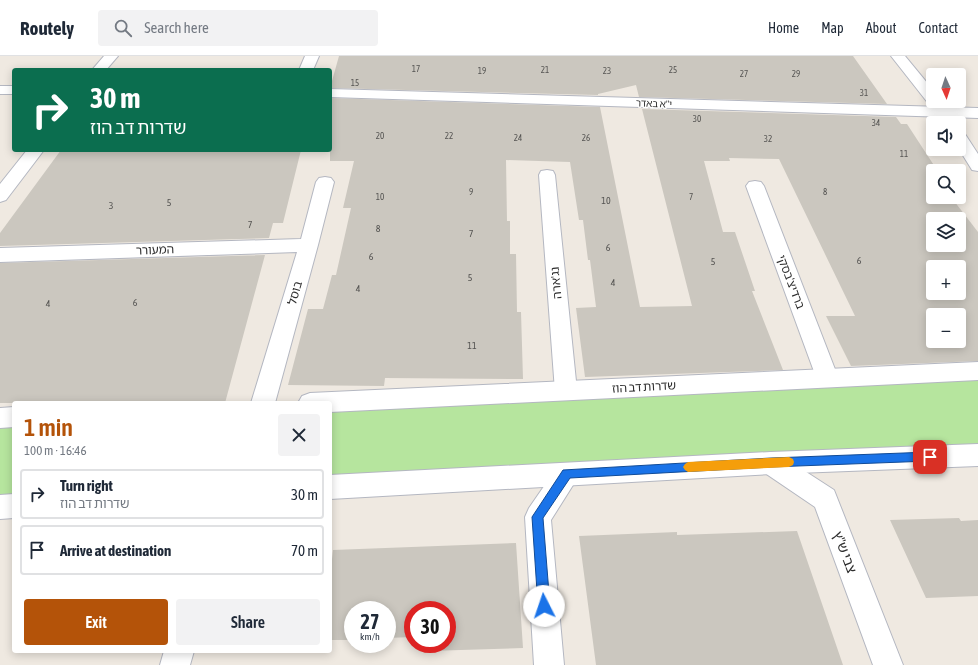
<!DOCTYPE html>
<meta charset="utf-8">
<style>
:root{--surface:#fff;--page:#f2f2f3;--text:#1f2937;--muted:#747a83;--line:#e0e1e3;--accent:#b45309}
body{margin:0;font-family:"Asap Condensed","Noto Sans Hebrew",sans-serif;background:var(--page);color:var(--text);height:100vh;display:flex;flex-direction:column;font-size:15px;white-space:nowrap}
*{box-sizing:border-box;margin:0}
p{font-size:13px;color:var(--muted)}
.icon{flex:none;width:22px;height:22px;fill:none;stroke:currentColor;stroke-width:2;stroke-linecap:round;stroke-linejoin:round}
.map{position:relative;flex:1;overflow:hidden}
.drawer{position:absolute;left:12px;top:345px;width:320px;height:252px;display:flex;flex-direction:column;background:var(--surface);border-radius:4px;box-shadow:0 2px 10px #0003}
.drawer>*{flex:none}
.banner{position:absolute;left:12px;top:12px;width:320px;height:84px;border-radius:4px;box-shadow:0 2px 10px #0003;background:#0b6e4f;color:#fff;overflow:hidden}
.needle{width:26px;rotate:177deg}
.buttons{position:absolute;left:926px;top:12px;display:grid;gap:8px}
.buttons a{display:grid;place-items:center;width:40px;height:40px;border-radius:4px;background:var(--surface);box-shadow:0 2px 10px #0003;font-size:20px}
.speed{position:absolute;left:344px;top:545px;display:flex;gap:8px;font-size:20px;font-weight:700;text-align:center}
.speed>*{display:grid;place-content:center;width:52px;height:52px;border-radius:50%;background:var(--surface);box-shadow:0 2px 10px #0003;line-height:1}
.speed small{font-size:10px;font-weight:400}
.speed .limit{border:6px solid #d22;background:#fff;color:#111}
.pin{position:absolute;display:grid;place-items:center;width:34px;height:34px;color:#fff;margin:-17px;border-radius:8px;box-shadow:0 2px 6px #0006}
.me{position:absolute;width:44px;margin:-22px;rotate:356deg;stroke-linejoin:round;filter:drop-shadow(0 0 3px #0008)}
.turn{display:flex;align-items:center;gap:14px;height:84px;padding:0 12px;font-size:18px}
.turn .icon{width:52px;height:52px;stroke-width:2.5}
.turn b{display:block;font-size:28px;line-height:34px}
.round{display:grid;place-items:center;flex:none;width:42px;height:42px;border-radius:4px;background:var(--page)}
.overview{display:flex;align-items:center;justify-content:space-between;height:68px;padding:0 12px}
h1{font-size:24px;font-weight:600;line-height:30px;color:var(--accent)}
.action{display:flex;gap:8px;margin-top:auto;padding:8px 12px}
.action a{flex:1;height:46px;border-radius:4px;background:var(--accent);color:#fff;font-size:16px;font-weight:600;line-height:46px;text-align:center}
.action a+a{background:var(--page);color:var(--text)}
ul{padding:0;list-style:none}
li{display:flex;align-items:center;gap:12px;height:50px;margin:0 8px 6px;padding:0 4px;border:2px solid var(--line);border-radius:4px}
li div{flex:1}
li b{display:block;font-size:15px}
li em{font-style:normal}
header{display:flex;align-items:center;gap:24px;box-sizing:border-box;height:56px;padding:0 20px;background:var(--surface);border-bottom:1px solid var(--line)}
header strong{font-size:19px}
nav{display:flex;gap:22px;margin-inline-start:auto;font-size:14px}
.search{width:280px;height:36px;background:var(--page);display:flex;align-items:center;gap:10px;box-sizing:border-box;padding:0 14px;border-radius:4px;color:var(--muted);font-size:15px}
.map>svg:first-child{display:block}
.green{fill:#b6e59e}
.building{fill:#cbc7bf;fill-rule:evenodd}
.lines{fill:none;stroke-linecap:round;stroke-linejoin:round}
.street-casing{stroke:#b4b7c1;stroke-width:2}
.secondary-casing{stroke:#b4b7c1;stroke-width:2}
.street{fill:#fff;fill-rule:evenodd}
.secondary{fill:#fff;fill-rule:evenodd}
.route{fill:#1a73e8;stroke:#114b97}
.slow{fill:#f59e0b}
.labels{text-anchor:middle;stroke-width:3;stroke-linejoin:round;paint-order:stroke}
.far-number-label{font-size:9px;fill:#555452}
.far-street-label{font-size:10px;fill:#2e2e2e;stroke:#fff}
.number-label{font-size:10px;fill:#555452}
.street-label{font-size:12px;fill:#2e2e2e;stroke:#fff}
.near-street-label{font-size:14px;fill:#2e2e2e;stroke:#fff}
</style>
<header>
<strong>Routely</strong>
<div class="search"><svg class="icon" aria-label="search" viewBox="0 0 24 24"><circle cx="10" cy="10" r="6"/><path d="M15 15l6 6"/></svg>Search here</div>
<nav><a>Home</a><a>Map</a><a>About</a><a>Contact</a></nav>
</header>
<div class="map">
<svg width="978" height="609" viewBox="0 0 978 609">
<rect width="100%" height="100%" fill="#efe9e1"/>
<path class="green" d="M 978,315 L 978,399 L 330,431 L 330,347 L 310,347 Z
M 14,361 L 14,450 L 0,451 L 0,365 Z"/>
<path class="building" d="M 339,0 L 853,0 L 887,48 L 639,41 L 636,29 L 598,38 L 598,39 L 330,32 Z
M 330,42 L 600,51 L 640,251 L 692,250 L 642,53 L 896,61 L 901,68 L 907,68 L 937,114 L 930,113 L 933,117 L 933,141 L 951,141 L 978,176 L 978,305 L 851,310 L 826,260 L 855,260 L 779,103 L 729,102 L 730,105 L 704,105 L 723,176 L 735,176 L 755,235 L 752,235 L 783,314 L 585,321 L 576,252 L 596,251 L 590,204 L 588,204 L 583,164 L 579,164 L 570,106 L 506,104 L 507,165 L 510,165 L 510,198 L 516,198 L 517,256 L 521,256 L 523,323 L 385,322 L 384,330 L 288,329 L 308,253 L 323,253 L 332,219 L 336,219 L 351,152 L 343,152 L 354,105 L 330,105 ZM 933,163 L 959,163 L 959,189 L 933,189 ZM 933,211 L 959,211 L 959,237 L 933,237 ZM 933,259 L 959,259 L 959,285 L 933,285 Z
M 61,94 L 301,94 L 283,167 L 273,167 L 269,182 L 0,190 L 0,177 Z
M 265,199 L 225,347 L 0,347 L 0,207 Z
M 959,462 L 961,465 L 978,464 L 978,540 L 926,542 L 890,464 Z
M 797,475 L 843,609 L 596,609 L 579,480 L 677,476 L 677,479 Z
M 516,487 L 523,592 L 428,595 L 428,588 L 447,588 L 447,554 L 413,554 L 413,581 L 387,582 L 387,554 L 353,554 L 353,584 L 330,584 L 330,521 L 333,494 Z"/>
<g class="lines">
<g class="street-casing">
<path id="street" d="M 104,0 L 118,0 L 106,14 L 92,14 Z
M 305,0 L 319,0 L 313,14 L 299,14 Z
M 891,0 L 905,0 L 933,34 L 933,45 L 940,45 L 938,47 L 928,47 Z
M 0,30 L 14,30 L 14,38 L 0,38 Z
M 330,33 L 978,52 L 978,62 L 330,41 Z
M 959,76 L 965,78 L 978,98 L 978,115 L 972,114 L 959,93 Z
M 27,94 L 44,94 L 6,144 L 0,146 L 0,128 Z
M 547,114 L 553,115 L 555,119 L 577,335 L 574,342 L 566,344 L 558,342 L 555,335 L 539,119 L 541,115 Z
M 325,121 L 331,122 L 334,126 L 318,189 L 275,347 L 251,347 L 297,196 L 0,206 L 0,192 L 301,183 L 316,126 L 319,122 Z
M 755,125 L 761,126 L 764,130 L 838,321 L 835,327 L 827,330 L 819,327 L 816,321 L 746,130 L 749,126 Z
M 771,396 L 780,399 L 834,434 L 903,609 L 873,609 L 815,451 L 762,415 L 759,407 L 762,399 Z
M 567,407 L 576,410 L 580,418 L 551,464 L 564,609 L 534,609 L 525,461 L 529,452 L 558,410 Z
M 164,595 L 194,595 L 190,609 L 160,609 Z"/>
</g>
<g class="secondary-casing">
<path id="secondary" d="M 978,306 L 978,324 L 330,356 L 330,347 L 298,347 L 302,340 L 310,337 Z
M 14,351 L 14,371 L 0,372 L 0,352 Z
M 978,388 L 978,410 L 771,418 L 330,443 L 330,419 L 771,396 Z
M 14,438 L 14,462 L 0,463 L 0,439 Z"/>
</g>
<use href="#street" class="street"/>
<use href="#secondary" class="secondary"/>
</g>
<path class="route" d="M 930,396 L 934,397 L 935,401 L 934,404 L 930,405 L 771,411 L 570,422 L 543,462 L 550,550 L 549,554 L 544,556 L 540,554 L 538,550 L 532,461 L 563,414 L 771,402 Z"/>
<path class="slow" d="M 789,401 L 793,403 L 794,406 L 793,409 L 789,411 L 688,416 L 685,414 L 683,411 L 685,408 L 688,406 Z"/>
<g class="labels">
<g class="far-number-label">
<text x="416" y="16">17</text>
<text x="545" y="17">21</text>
<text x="673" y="17">25</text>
<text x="482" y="18">19</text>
<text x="607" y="18">23</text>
<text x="744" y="21">27</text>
<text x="796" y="21">29</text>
<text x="355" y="30">15</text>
<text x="864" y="40">31</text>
<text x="697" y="66">30</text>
<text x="876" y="70">34</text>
<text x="380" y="83">20</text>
<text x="449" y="83">22</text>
<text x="518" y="85">24</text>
<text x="586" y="85">26</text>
<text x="768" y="86">32</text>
<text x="904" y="101">11</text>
<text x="471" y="139">9</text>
<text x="825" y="139">8</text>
<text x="380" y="144">10</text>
<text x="691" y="144">7</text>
</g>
<g class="far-street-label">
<text transform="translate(654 47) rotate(2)" y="4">י"א באדר</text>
</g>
<g class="number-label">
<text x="606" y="148">10</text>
<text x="169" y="150">5</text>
<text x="111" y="153">3</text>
<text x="250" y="172">7</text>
<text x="378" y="176">8</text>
<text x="471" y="181">7</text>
<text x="608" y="195">6</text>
<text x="371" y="204">6</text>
<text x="859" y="208">6</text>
<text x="713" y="209">5</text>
<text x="470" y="225">5</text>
<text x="613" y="230">4</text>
<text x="358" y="236">4</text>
<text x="135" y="250">6</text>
<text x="48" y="251">4</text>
<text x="472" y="293">11</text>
</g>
<g class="street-label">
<text transform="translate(155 194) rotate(-2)" y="4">המעורר</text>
<text transform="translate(791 226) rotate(69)" y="4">ברדיצ'בסקי</text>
<text transform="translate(556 227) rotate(-95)" y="4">נג'ארה</text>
<text transform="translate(295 237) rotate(-74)" y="4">בוסל</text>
<text transform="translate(644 331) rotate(-3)" y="4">שדרות דב הוז</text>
</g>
<g class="near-street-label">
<text transform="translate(845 496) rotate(69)" y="5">צבי ש"ץ</text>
</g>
</g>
</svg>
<div class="buttons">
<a><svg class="needle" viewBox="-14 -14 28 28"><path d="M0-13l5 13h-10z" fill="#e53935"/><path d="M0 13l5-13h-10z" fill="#747a83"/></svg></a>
<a><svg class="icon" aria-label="sound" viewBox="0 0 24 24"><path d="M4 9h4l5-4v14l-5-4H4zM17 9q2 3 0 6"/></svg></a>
<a><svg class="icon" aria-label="search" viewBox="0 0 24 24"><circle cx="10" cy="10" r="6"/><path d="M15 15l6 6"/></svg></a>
<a><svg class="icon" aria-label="layers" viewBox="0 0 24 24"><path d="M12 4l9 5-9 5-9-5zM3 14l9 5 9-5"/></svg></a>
<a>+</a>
<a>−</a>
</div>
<div class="speed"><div>27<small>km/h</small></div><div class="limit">30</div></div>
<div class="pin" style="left:930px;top:401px;background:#d93025"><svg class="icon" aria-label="arrive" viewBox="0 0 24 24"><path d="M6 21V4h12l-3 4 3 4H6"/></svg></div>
<svg class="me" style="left:544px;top:550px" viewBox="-20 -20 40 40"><circle r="19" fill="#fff"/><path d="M0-13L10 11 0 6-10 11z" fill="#1a73e8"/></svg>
<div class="banner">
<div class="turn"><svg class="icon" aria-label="right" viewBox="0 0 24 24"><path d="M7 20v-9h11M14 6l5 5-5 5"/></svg><div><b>30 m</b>שדרות דב הוז</div></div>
</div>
<section class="drawer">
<div class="overview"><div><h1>1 min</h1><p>100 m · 16:46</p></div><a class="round"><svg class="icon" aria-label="close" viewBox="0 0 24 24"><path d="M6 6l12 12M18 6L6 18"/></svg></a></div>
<ul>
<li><svg class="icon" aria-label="right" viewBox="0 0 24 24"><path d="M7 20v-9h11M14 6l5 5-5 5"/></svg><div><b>Turn right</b><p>שדרות דב הוז</p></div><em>30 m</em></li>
<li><svg class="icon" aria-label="arrive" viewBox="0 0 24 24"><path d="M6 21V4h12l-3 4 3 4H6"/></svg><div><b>Arrive at destination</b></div><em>70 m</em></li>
</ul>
<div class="action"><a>Exit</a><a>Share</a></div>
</section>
</div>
